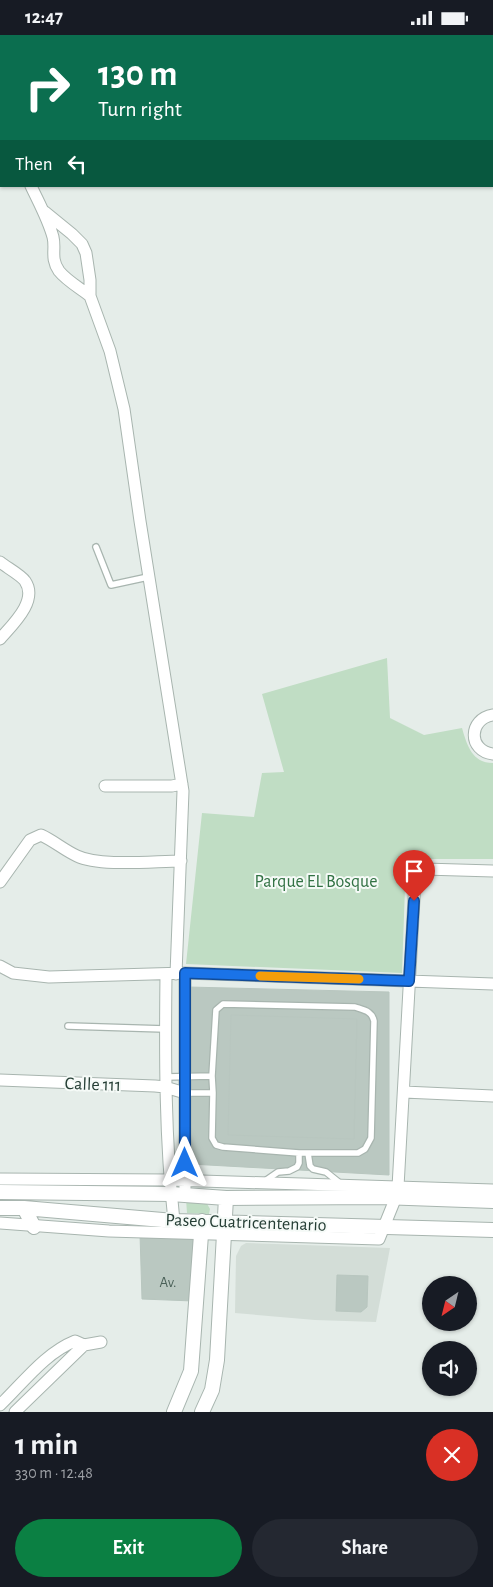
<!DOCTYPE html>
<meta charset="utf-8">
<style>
:root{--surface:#171b24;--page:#242831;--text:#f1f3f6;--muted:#9ea1a6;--accent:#0b8043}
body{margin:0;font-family:"Alegreya Sans",sans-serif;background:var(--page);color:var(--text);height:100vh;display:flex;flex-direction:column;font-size:19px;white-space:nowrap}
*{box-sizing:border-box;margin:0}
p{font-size:16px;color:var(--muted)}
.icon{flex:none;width:28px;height:28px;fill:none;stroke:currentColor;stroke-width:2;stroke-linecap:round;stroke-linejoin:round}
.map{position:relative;height:1377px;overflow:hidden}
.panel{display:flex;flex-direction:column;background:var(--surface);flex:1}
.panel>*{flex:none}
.banner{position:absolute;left:0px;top:0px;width:494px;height:152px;box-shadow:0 1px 4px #0004;background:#0b6e4f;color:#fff;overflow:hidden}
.needle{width:32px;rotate:215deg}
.controls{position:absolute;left:422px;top:1241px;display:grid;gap:10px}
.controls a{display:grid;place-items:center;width:55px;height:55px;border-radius:50%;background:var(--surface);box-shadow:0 1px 4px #0004;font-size:25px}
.pin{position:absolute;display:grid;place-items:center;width:42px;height:42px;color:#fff;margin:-51px -21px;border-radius:50% 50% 50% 0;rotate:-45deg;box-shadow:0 0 5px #0007}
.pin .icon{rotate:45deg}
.me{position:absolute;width:55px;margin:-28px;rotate:0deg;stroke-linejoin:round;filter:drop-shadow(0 0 4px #0008)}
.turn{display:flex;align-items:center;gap:18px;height:105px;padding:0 15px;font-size:22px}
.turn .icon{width:65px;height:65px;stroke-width:2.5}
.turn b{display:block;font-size:35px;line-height:42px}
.then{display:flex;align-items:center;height:48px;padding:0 15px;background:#0003;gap:10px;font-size:19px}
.round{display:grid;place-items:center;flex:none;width:52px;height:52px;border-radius:26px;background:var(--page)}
.head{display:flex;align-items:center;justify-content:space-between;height:85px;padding:0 15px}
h1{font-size:30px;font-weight:700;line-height:38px}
.primary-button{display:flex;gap:10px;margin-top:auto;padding:10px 15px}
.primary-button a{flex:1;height:58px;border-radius:30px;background:var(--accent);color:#fff;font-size:20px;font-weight:700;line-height:58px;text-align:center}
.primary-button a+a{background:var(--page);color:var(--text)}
.status{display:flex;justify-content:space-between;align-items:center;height:35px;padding:0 25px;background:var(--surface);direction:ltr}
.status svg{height:14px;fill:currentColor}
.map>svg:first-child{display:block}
.built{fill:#d3ddd7}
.green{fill:#c0ddc4}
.building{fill:#bac8c1;stroke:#b8c6bf}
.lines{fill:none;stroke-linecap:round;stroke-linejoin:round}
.service-casing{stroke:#a8b5af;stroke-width:8}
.minor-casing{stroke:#a8b5af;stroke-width:13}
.tertiary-casing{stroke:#a8b5af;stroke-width:16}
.service{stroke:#fff;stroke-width:5.5}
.minor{stroke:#fff;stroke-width:11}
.tertiary{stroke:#fff;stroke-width:14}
.route-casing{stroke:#114b97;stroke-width:12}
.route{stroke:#1a73e8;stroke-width:9}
.slow{stroke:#f59e0b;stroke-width:9}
.labels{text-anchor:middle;stroke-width:4;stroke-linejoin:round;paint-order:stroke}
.number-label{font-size:15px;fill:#4a6058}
.park-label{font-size:18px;fill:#327244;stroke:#f5faf7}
.street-label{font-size:18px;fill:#253e35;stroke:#f5faf7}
</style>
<div class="status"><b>12:47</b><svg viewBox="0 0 49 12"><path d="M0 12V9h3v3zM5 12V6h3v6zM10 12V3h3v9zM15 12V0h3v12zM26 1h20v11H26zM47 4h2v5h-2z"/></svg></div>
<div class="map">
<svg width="493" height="1377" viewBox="0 0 493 1377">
<rect width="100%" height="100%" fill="#e5ede9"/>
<path class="built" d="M 246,1208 L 390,1213 L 376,1287 L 315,1285 L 235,1278 L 236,1221 L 241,1211 Z"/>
<path class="green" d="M 387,623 L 390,683 L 424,700 L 462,693 C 467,710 472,728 493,728 L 493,824 L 406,824 L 402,938 L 186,929 L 202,778 L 254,782 L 262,738 L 284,737 L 262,659 Z
M 186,1164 L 205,1165 L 210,1174 L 209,1179 L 187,1178 Z"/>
<path class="building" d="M 188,952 L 389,957 L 389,1140 L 190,1129 Z
M 231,980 L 357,984 L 354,1104 L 228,1100 Z
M 140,1199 L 196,1205 L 193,1266 L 142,1264 Z
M 337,1240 L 368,1241 L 367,1272 L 361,1277 L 336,1276 Z"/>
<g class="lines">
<g class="service-casing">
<path id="service" d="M 96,512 L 111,550 L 148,542
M 68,991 L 165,994
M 212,1041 L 213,1058
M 165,1042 L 212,1041 L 216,975 L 223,969 L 355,972 C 364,975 372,976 374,986 L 371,1103 L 365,1114 L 358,1118 L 299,1118 L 223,1112 L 216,1110 L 212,1103 L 213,1058 L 185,1058
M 308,1118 L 310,1131 L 313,1134 L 326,1137 L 341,1149
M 265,1146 L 278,1137 L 289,1136 L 297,1132 L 299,1128 L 299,1118"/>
</g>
<g class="minor-casing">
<path id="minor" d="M 17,0 L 17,1
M 31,151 C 39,168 48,184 53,202 C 56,214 50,223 59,236 C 67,246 80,253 90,261
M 45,177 L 72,199 L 82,209 L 86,218 L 90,245 L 90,261 L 110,316 L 124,374 L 140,486 L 183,756 L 176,939
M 0,527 C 6,532 21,540 25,546 C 39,566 11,591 0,604
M 493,680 C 468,684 468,716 493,719
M 105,751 L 172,751 L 182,749
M 0,847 L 30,805 L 41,800 C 54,806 64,815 77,821 C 100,832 154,826 181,826
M 0,931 L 13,938 L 49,942 L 185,938 L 493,949
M 185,938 L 185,1153
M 166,940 C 165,1022 165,1104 174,1186
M 0,1045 L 155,1051 L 165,1052 L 185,1058
M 404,1057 L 493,1061
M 0,1144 L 170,1145 L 493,1155
M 0,1188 L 109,1196 L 379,1204 L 396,1162 L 398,1152 L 415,846 L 418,838 L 424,834 L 493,836
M 0,1370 C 23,1348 45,1318 75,1306 L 84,1310 L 101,1307
M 15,1377 L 84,1310"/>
</g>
<g class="tertiary-casing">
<path id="tertiary" d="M 0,1157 L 171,1159 L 226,1163 L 381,1162 L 493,1166
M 0,1173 L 24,1173 L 174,1186 L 493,1195
M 24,1173 L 34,1192
M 174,1377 L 191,1336 L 202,1186
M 202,1377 L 212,1355 L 217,1325 L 226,1163"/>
</g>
<use href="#service" class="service"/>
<use href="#minor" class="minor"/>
<use href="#tertiary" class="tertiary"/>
</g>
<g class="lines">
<g class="route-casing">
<path id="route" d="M 185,1128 L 185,938 L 409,946 L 414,866"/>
</g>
<use href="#route" class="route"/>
<path class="slow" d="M 260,941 L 359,944"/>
</g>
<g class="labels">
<g class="number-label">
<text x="168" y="1252">Av.</text>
</g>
<g class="park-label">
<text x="316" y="852">Parque EL Bosque</text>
</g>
<g class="street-label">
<text transform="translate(93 1049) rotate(2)" y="6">Calle 111</text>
<text transform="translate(246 1187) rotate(2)" y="6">Paseo Cuatricentenario</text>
</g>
</g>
</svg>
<div class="controls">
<a><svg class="needle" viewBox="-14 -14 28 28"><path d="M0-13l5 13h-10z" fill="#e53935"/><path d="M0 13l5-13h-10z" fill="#9ea1a6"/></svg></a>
<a><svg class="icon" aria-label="sound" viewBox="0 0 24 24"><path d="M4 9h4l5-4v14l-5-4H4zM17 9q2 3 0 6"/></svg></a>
</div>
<div class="pin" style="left:414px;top:866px;background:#d93025"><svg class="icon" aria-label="arrive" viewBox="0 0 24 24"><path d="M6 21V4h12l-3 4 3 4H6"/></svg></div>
<svg class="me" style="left:185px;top:1128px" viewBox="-20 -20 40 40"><path d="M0-17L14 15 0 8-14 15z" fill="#1a73e8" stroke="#fff" stroke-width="4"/></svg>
<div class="banner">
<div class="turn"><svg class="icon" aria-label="right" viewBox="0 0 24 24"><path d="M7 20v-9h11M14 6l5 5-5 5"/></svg><div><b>130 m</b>Turn right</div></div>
<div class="then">Then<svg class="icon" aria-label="left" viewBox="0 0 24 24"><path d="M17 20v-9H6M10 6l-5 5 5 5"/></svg></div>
</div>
</div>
<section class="panel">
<div class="head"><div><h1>1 min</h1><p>330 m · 12:48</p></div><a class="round" style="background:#d93025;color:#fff"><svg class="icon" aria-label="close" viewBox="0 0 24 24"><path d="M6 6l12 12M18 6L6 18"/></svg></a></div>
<div class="primary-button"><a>Exit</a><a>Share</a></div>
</section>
